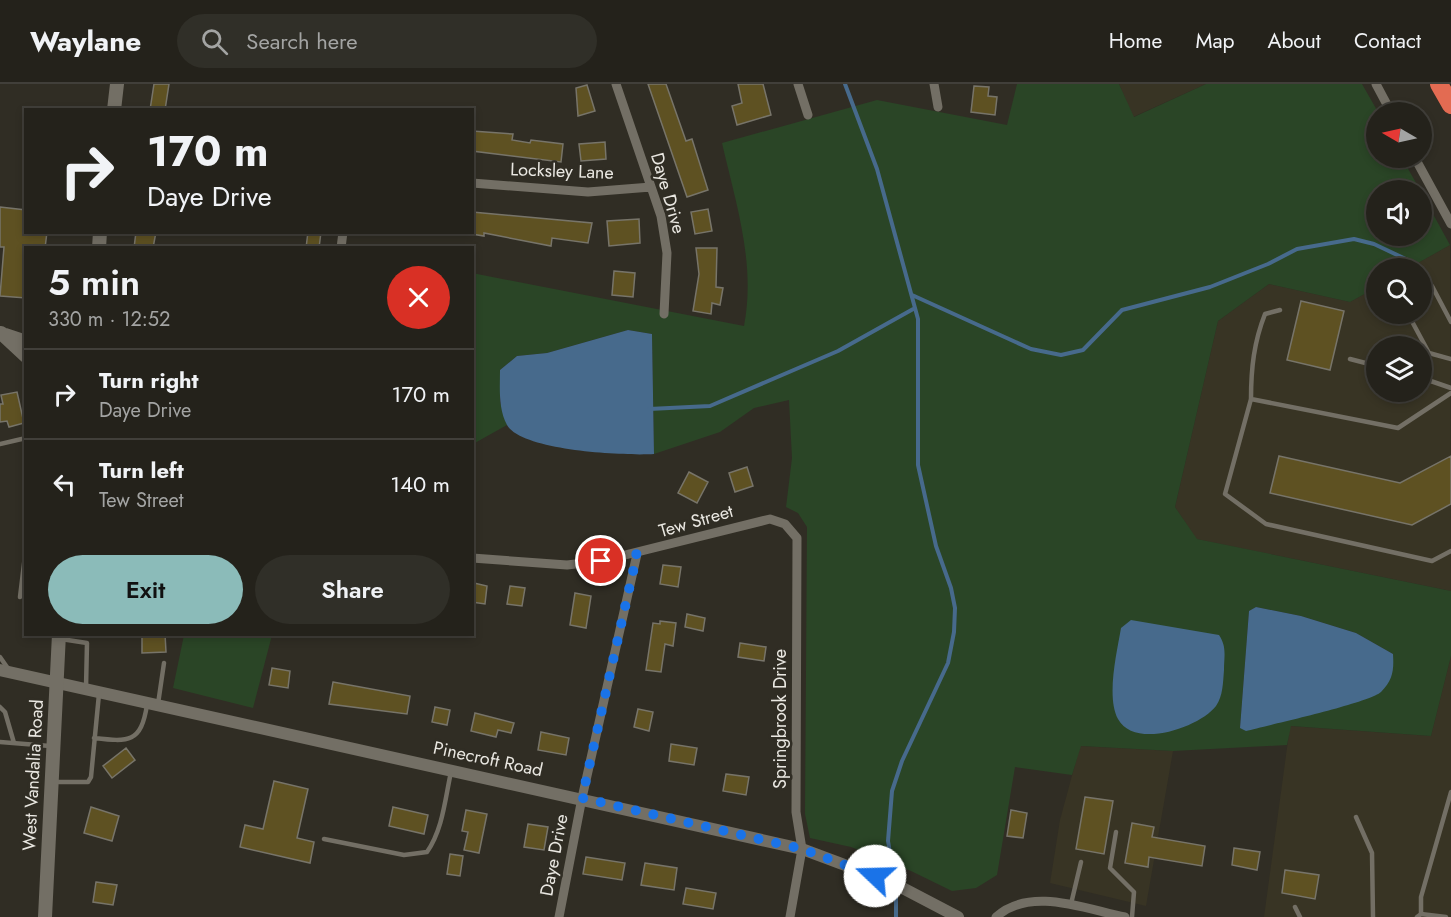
<!DOCTYPE html>
<meta charset="utf-8">
<style>
:root{--surface:#24221b;--page:#302f28;--text:#f1f3f6;--muted:#a3a4a3;--line:#413f3a;--accent:#8bbbb9}
body{margin:0;font-family:Jost,sans-serif;background:var(--page);color:var(--text);height:100vh;display:flex;flex-direction:column;font-size:22px;white-space:nowrap}
*{box-sizing:border-box;margin:0}
p{font-size:20px;color:var(--muted)}
.icon{flex:none;width:33px;height:33px;fill:none;stroke:currentColor;stroke-width:2;stroke-linecap:round;stroke-linejoin:round}
.map{position:relative;flex:1;overflow:hidden}
.sheet{position:absolute;left:24px;top:162px;width:450px;height:390px;display:flex;flex-direction:column;background:var(--surface);border-radius:0px;box-shadow:0 3px 9px #0003,0 0 0 2px var(--line)}
.sheet>*{flex:none}
.banner{position:absolute;left:24px;top:24px;width:450px;height:126px;border-radius:0px;box-shadow:0 3px 9px #0003,0 0 0 2px var(--line);background:#24221b;color:var(--text);overflow:hidden}
.needle{width:39px;rotate:279deg}
.controls{position:absolute;left:1366px;top:18px;display:grid;gap:12px}
.controls a{display:grid;place-items:center;width:66px;height:66px;border-radius:50%;background:var(--surface);box-shadow:0 3px 9px #0003,0 0 0 2px var(--line);font-size:30px}
.pin{position:absolute;display:grid;place-items:center;width:51px;height:51px;color:#fff;margin:-26px;border:3px solid #fff;border-radius:50%;box-shadow:0 2px 6px #0007}
.me{position:absolute;width:66px;margin:-33px;rotate:291deg;stroke-linejoin:round;filter:drop-shadow(0 0 4px #0008)}
.turn{display:flex;align-items:center;gap:21px;height:126px;padding:0 24px;font-size:27px}
.turn .icon{width:78px;height:78px;stroke-width:2.5}
.turn b{display:block;font-size:42px;line-height:51px}
.round{display:grid;place-items:center;flex:none;width:63px;height:63px;border-radius:32px;background:var(--page)}
.overview{display:flex;align-items:center;justify-content:space-between;height:102px;padding:0 24px}
h1{font-size:36px;font-weight:600;line-height:45px}
.cta{display:flex;gap:12px;margin-top:auto;padding:12px 24px}
.cta a{flex:1;height:69px;border-radius:36px;background:var(--accent);color:#111;font-size:24px;font-weight:600;line-height:69px;text-align:center}
.cta a+a{background:var(--page);color:var(--text)}
ul{padding:0;list-style:none}
li{display:flex;align-items:center;gap:18px;height:90px;padding:0 24px;border-top:2px solid var(--line)}
li div{flex:1}
li b{display:block;font-size:22px}
li em{font-style:normal}
header{display:flex;align-items:center;gap:36px;box-sizing:border-box;height:84px;padding:0 30px;background:var(--surface);border-bottom:2px solid var(--line)}
header strong{font-size:28px}
nav{display:flex;gap:33px;margin-inline-start:auto;font-size:21px}
.search{width:420px;height:54px;background:var(--page);display:flex;align-items:center;gap:15px;box-sizing:border-box;padding:0 21px;border-radius:33px;color:var(--muted);font-size:22px}
.map>svg:first-child{display:block}
.built{fill:#383424;fill-rule:evenodd}
.green{fill:#2a4526;fill-rule:evenodd}
.water{fill:#476a8c}
.lines{fill:none;stroke-linecap:round;stroke-linejoin:round}
.stream{stroke:#476a8c;stroke-width:4}
.building{fill:#5e5122;stroke:#777469;stroke-width:1.5}
.service{stroke:#736f65;stroke-width:4.5}
.minor{stroke:#736f65;stroke-width:9}
.tertiary{stroke:#736f65;stroke-width:12}
.secondary{stroke:#736f65;stroke-width:14}
.motorway{stroke:#e36b52;stroke-width:18}
.route{stroke:#1a73e8;stroke-width:10;stroke-dasharray:0 18}
.labels{text-anchor:middle;stroke-width:5;stroke-linejoin:round;paint-order:stroke}
.street-label{font-size:18px;fill:#e9e7e1;stroke:#302d24}
</style>
<header>
<strong>Waylane</strong>
<div class="search"><svg class="icon" aria-label="search" viewBox="0 0 24 24"><circle cx="10" cy="10" r="6"/><path d="M15 15l6 6"/></svg>Search here</div>
<nav><a>Home</a><a>Map</a><a>About</a><a>Contact</a></nav>
</header>
<div class="map">
<svg width="1451" height="833" viewBox="0 0 1451 833">
<rect width="100%" height="100%" fill="#302d24"/>
<path class="built" d="M 1119,0 L 1206,0 L 1133,33 Z
M 1450,161 L 1451,507 L 1196,455 L 1175,423 L 1218,237 L 1269,200 L 1350,218 L 1377,203 L 1377,230 L 1422,230 L 1422,184 L 1409,184 ZM 1377,262 L 1422,262 L 1422,308 L 1377,308 Z
M 1451,572 L 1451,833 L 1264,833 L 1290,642 L 1431,652 Z
M 1080,662 L 1173,667 L 1146,822 L 1050,799 L 1060,736 Z"/>
<path class="green" d="M 1017,0 L 1119,0 L 1134,33 L 1206,0 L 1362,0 L 1378,28 L 1377,74 L 1402,74 L 1420,106 L 1377,106 L 1377,152 L 1422,152 L 1422,110 L 1450,161 L 1409,184 L 1377,184 L 1377,203 L 1350,218 L 1269,200 L 1218,237 L 1175,423 L 1197,455 L 1451,507 L 1451,572 L 1431,652 L 1291,642 L 1287,661 L 1173,667 L 1081,662 L 1072,691 L 1015,683 L 997,791 L 976,804 L 952,807 L 911,787 L 851,763 L 810,754 L 805,730 L 807,443 L 798,429 L 786,423 L 792,374 L 789,316 L 754,324 L 720,348 L 654,370 L 652,250 L 628,246 L 547,269 L 517,272 L 500,286 L 500,318 L 507,341 L 473,360 L 472,189 L 744,242 C 756,180 736,120 722,59 L 877,16 L 1007,41 ZM 1256,523 L 1301,532 L 1356,549 L 1393,570 L 1240,644 L 1249,527 Z
M 184,551 L 272,551 L 253,624 L 173,604 Z"/>
<path class="water" d="M 628,246 L 652,250 L 654,370 C 625,372 521,367 507,341 C 498,324 500,304 500,286 L 517,272 L 547,269 Z
M 1256,523 L 1301,532 L 1356,549 L 1393,570 C 1394,586 1393,596 1381,608 C 1369,619 1269,641 1246,647 L 1240,644 L 1249,527 Z
M 1131,536 L 1219,551 C 1227,563 1224,572 1224,586 C 1223,598 1223,612 1216,622 C 1200,643 1135,666 1118,635 C 1106,613 1117,568 1121,544 Z"/>
<g class="lines">
<path class="stream" d="M 845,0 L 877,85 L 918,235 L 918,381 L 936,462 L 951,504 L 955,524 L 954,548 L 948,579 L 902,677 L 892,707 L 888,757 L 895,797
M 912,211 L 1031,265 L 1061,271 L 1083,266 L 1122,226 L 1210,203 L 1268,180 L 1297,165 L 1354,155 L 1374,160 L 1412,178
M 649,325 L 710,322 L 838,267 L 915,224
M 896,804 L 896,833"/>
</g>
<path class="building" d="M 154,0 L 169,0 L 165,26 L 150,26 Z
M 648,0 L 666,0 L 686,57 L 692,55 L 708,106 L 687,113 Z
M 738,0 L 763,0 L 771,31 L 737,41 L 732,22 L 742,19 Z
M 587,1 L 595,27 L 578,32 L 576,4 Z
M 974,2 L 989,3 L 988,12 L 997,13 L 995,31 L 971,28 Z
M 472,47 L 513,50 L 512,56 L 530,59 L 531,56 L 563,60 L 561,78 L 472,67 Z
M 605,58 L 606,75 L 581,77 L 579,60 Z
M 0,123 L 26,126 L 26,148 L 47,148 L 45,164 L 26,164 L 26,214 L 0,212 L 4,163 L 0,163 Z
M 708,125 L 712,147 L 695,150 L 691,128 Z
M 472,128 L 592,139 L 588,159 L 552,154 L 551,162 L 484,149 L 484,152 L 472,150 Z
M 639,135 L 640,159 L 609,162 L 607,137 Z
M 136,148 L 156,148 L 153,164 L 134,164 Z
M 308,148 L 321,148 L 319,164 L 306,164 Z
M 696,164 L 717,164 L 716,203 L 723,204 L 720,221 L 712,219 L 711,230 L 693,227 L 699,190 Z
M 614,187 L 635,189 L 633,213 L 612,211 Z
M 1301,217 L 1344,227 L 1330,286 L 1287,276 Z
M 17,308 L 24,339 L 9,343 L 7,337 L 0,338 L 0,320 L 3,320 L 1,311 Z
M 1279,372 L 1400,399 L 1451,372 L 1451,420 L 1412,441 L 1270,409 Z
M 747,383 L 753,402 L 735,408 L 729,389 Z
M 689,388 L 708,398 L 697,419 L 678,409 Z
M 663,481 L 681,483 L 678,503 L 660,500 Z
M 474,499 L 487,502 L 485,520 L 472,518 Z
M 510,502 L 525,504 L 522,522 L 507,520 Z
M 575,509 L 591,512 L 586,544 L 570,541 Z
M 687,530 L 705,534 L 703,547 L 685,543 Z
M 660,537 L 676,539 L 673,562 L 665,560 L 661,588 L 646,586 L 653,539 L 660,540 Z
M 142,550 L 165,550 L 166,568 L 142,569 Z
M 740,559 L 766,563 L 764,577 L 738,573 Z
M 272,584 L 290,587 L 288,604 L 269,601 Z
M 333,598 L 410,612 L 407,630 L 329,620 Z
M 435,623 L 450,626 L 447,641 L 432,638 Z
M 638,625 L 653,628 L 649,647 L 634,643 Z
M 475,629 L 514,639 L 511,649 L 498,646 L 496,653 L 471,647 Z
M 541,648 L 569,654 L 566,671 L 538,666 Z
M 671,660 L 697,664 L 694,681 L 669,677 Z
M 126,664 L 135,676 L 112,694 L 103,682 Z
M 726,690 L 749,693 L 746,711 L 723,707 Z
M 274,697 L 308,705 L 297,754 L 314,758 L 310,779 L 240,763 L 245,741 L 263,745 Z
M 1085,713 L 1113,717 L 1104,770 L 1076,765 Z
M 91,723 L 119,732 L 112,757 L 84,749 Z
M 393,723 L 428,731 L 424,750 L 389,742 Z
M 466,726 L 487,730 L 479,769 L 464,766 L 468,748 L 462,747 Z
M 1011,726 L 1027,729 L 1023,754 L 1007,752 Z
M 1132,739 L 1154,743 L 1152,753 L 1205,762 L 1202,782 L 1149,773 L 1148,783 L 1125,779 Z
M 528,740 L 548,743 L 544,766 L 524,763 Z
M 1234,764 L 1260,768 L 1257,786 L 1232,781 Z
M 450,770 L 463,772 L 460,792 L 447,790 Z
M 586,773 L 625,779 L 622,796 L 583,790 Z
M 645,779 L 677,784 L 674,806 L 641,801 Z
M 1285,786 L 1319,791 L 1315,815 L 1282,809 Z
M 96,798 L 117,801 L 113,821 L 93,818 Z
M 686,804 L 716,809 L 713,825 L 683,820 Z"/>
<g class="lines">
<path class="service" d="M 1422,202 L 1432,202 L 1451,238
M 1408,230 L 1429,269 L 1451,275
M 1350,275 L 1377,282
M 1422,294 L 1451,304
M 1451,309 L 1398,344 L 1251,315 L 1225,410 L 1266,440 L 1432,477 L 1451,467
M 1251,315 C 1251,284 1254,258 1265,230 L 1280,226
M 0,360 L 26,354
M 20,513 L 26,463
M 61,555 L 87,559 L 86,604
M 0,573 L 9,586
M 158,620 L 164,579
M 0,623 L 5,628 L 14,659
M 94,654 C 129,658 141,659 147,621
M 0,658 L 50,662
M 54,698 L 88,698 L 91,693 L 99,610
M 1356,733 L 1372,769 L 1373,833
M 1116,748 L 1110,784 L 1134,808 L 1132,833
M 324,755 L 404,771 L 427,768 C 443,745 445,715 451,688
M 1071,820 L 1081,778
M 1295,823 L 1300,833
M 1421,830 L 1421,813 L 1451,708
M 1417,833 L 1421,830 L 1446,833"/>
<path class="minor" d="M 616,0 L 661,132 L 667,169 L 664,230
M 798,0 L 808,31
M 934,0 L 938,23
M 1376,0 L 1391,28
M 1415,74 L 1451,140
M 472,99 L 588,108 L 651,103
M 341,164 L 343,148
M 472,474 L 567,481 L 601,477 L 770,435 L 785,440 L 797,454 L 796,728 L 802,765 L 790,833
M 559,833 L 582,714 L 637,470
M 996,833 C 1030,802 1085,825 1125,833"/>
<path class="tertiary" d="M 0,586 L 802,765 L 893,799 L 958,833"/>
<path class="secondary" d="M 114,26 L 117,0
M 99,164 L 100,148
M 1,249 L 26,272
M 5,251 L 26,258
M 45,833 L 59,550"/>
<path class="motorway" d="M 1439,0 L 1451,21"/>
</g>
<g class="lines">
<path class="route" d="M 601,477 L 637,470 L 582,714 L 802,765 L 875,792"/>
</g>
<g class="labels">
<g class="street-label">
<text transform="translate(562 87) rotate(2)" y="6">Locksley Lane</text>
<text transform="translate(668 109) rotate(74)" y="6">Daye Drive</text>
<text transform="translate(696 437) rotate(-16)" y="6">Tew Street</text>
<text transform="translate(780 635) rotate(-90)" y="6">Springbrook Drive</text>
<text transform="translate(488 675) rotate(12)" y="6">Pinecroft Road</text>
<text transform="translate(33 691) rotate(-87)" y="6">West Vandalia Road</text>
<text transform="translate(554 771) rotate(-79)" y="6">Daye Drive</text>
</g>
</g>
</svg>
<div class="controls">
<a><svg class="needle" viewBox="-14 -14 28 28"><path d="M0-13l5 13h-10z" fill="#e53935"/><path d="M0 13l5-13h-10z" fill="#a3a4a3"/></svg></a>
<a><svg class="icon" aria-label="sound" viewBox="0 0 24 24"><path d="M4 9h4l5-4v14l-5-4H4zM17 9q2 3 0 6"/></svg></a>
<a><svg class="icon" aria-label="search" viewBox="0 0 24 24"><circle cx="10" cy="10" r="6"/><path d="M15 15l6 6"/></svg></a>
<a><svg class="icon" aria-label="layers" viewBox="0 0 24 24"><path d="M12 4l9 5-9 5-9-5zM3 14l9 5 9-5"/></svg></a>
</div>
<div class="pin" style="left:601px;top:477px;background:#d93025"><svg class="icon" aria-label="arrive" viewBox="0 0 24 24"><path d="M6 21V4h12l-3 4 3 4H6"/></svg></div>
<svg class="me" style="left:875px;top:792px" viewBox="-20 -20 40 40"><circle r="19" fill="#fff"/><path d="M0-13L10 11 0 6-10 11z" fill="#1a73e8"/></svg>
<div class="banner">
<div class="turn"><svg class="icon" aria-label="right" viewBox="0 0 24 24"><path d="M7 20v-9h11M14 6l5 5-5 5"/></svg><div><b>170 m</b>Daye Drive</div></div>
</div>
<section class="sheet">
<div class="overview"><div><h1>5 min</h1><p>330 m · 12:52</p></div><a class="round" style="background:#d93025;color:#fff"><svg class="icon" aria-label="close" viewBox="0 0 24 24"><path d="M6 6l12 12M18 6L6 18"/></svg></a></div>
<ul>
<li><svg class="icon" aria-label="right" viewBox="0 0 24 24"><path d="M7 20v-9h11M14 6l5 5-5 5"/></svg><div><b>Turn right</b><p>Daye Drive</p></div><em>170 m</em></li>
<li><svg class="icon" aria-label="left" viewBox="0 0 24 24"><path d="M17 20v-9H6M10 6l-5 5 5 5"/></svg><div><b>Turn left</b><p>Tew Street</p></div><em>140 m</em></li>
</ul>
<div class="cta"><a>Exit</a><a>Share</a></div>
</section>
</div>
